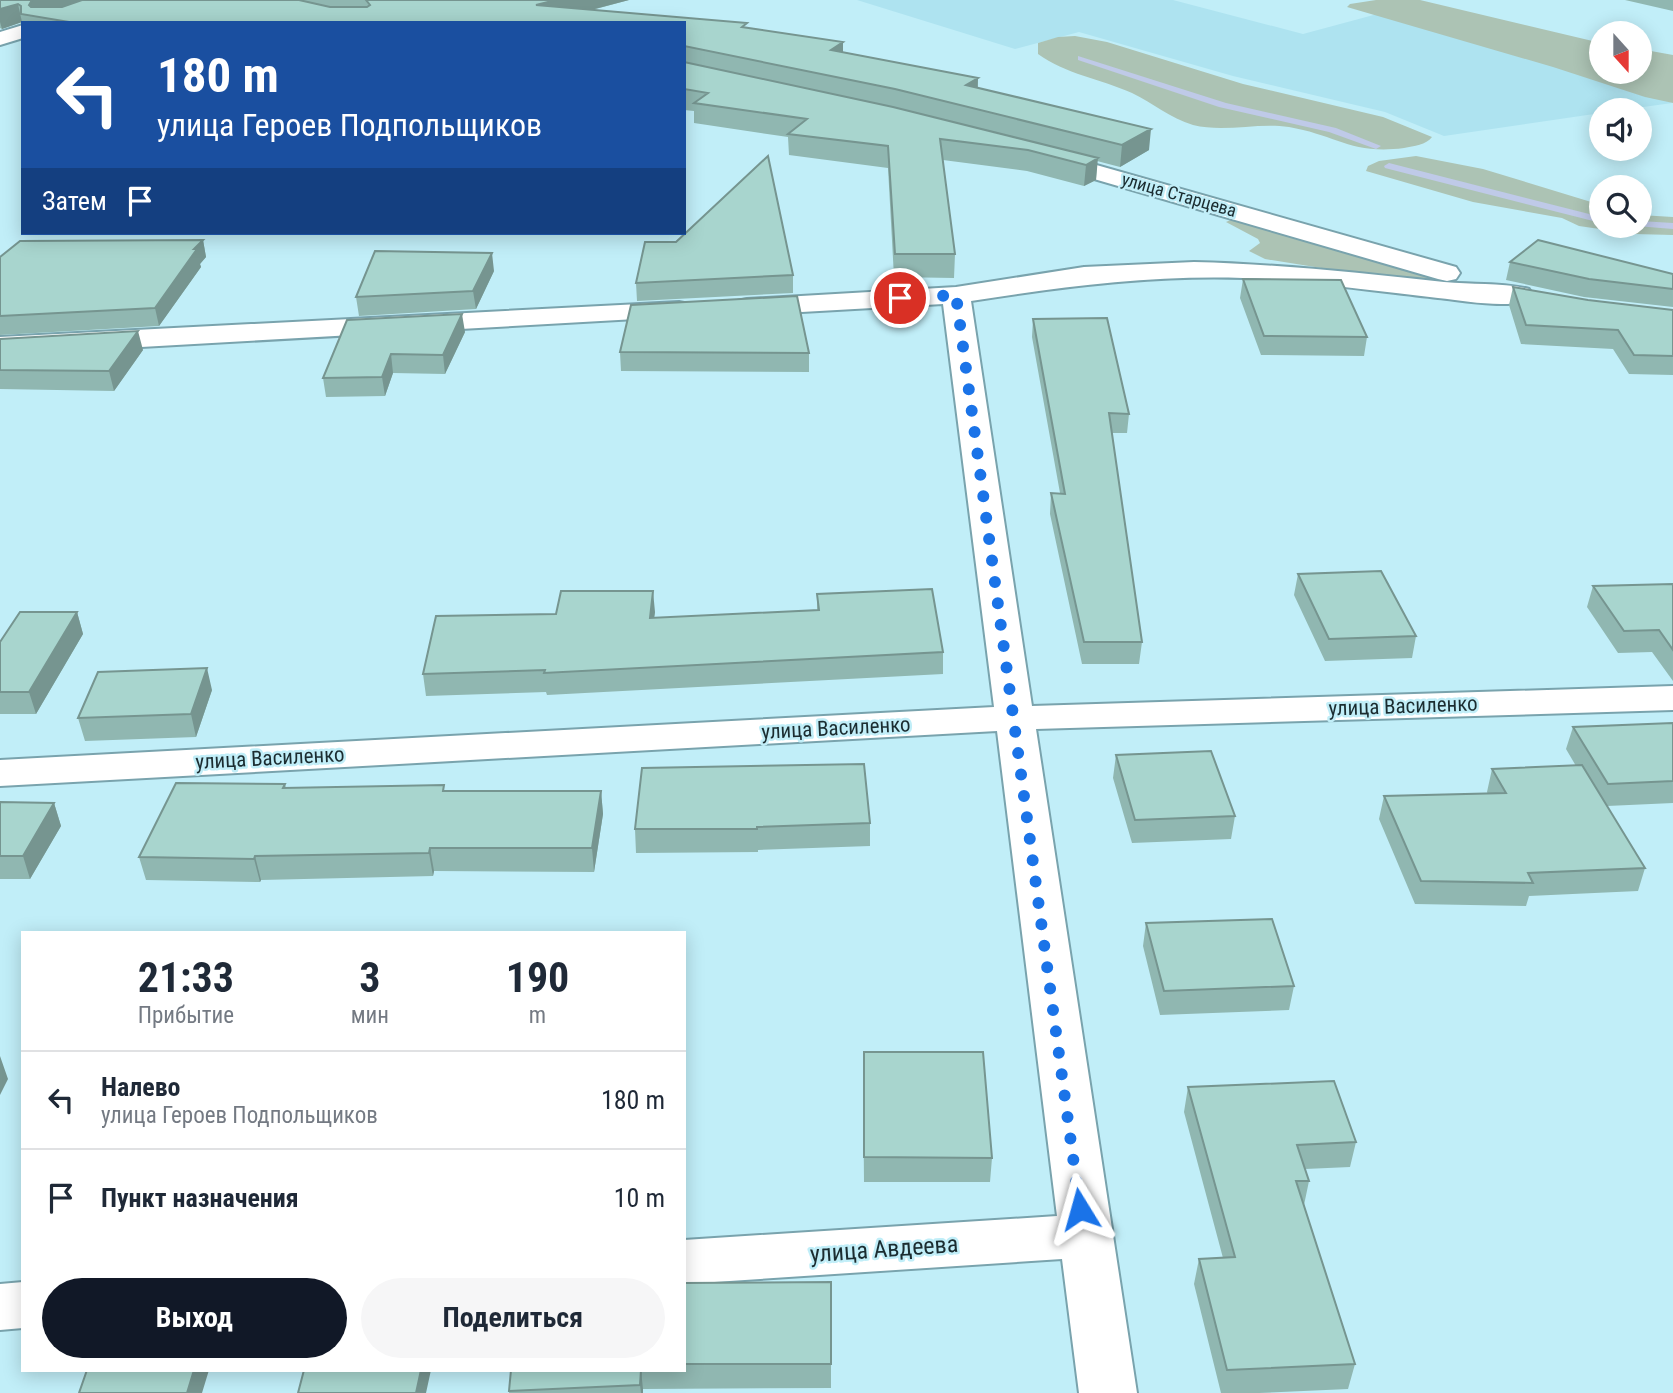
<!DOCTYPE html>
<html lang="ru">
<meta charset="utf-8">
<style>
:root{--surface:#fff;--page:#f6f6f7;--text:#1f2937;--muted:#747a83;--line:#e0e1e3;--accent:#111827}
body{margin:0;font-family:"Roboto Condensed",sans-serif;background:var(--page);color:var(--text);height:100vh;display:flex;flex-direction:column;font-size:26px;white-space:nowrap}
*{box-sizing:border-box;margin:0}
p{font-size:23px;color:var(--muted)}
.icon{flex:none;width:38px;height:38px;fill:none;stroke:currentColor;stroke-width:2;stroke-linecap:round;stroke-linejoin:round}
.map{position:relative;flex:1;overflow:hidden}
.drawer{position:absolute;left:21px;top:931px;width:665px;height:441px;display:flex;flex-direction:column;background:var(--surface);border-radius:0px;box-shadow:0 4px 18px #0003}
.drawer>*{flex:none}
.guide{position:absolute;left:21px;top:21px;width:665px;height:214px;border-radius:0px;box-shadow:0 4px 18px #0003;background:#1a4fa0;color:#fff;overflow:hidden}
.needle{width:46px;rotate:159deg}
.tools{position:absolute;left:1589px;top:21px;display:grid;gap:14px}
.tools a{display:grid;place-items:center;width:63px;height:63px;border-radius:50%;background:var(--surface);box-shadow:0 4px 18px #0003;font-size:35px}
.pin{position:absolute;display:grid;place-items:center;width:60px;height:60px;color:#fff;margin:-30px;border:4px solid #fff;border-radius:50%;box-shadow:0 2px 7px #0007}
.me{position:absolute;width:77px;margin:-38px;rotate:352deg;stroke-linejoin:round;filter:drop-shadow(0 0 5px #0008)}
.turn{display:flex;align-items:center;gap:24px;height:147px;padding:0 21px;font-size:32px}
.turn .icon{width:91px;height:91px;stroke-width:2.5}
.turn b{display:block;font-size:49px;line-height:60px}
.then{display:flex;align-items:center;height:66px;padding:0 21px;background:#0003;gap:14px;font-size:26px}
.eta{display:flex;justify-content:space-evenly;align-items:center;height:119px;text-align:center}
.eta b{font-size:42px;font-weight:700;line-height:49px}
.primary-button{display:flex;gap:14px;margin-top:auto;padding:14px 21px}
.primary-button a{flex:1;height:80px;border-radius:42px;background:var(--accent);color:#fff;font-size:28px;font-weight:700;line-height:80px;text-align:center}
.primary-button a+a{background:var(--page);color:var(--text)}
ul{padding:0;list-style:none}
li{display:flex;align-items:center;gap:21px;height:98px;padding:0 21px;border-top:2px solid var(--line)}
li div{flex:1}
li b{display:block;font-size:26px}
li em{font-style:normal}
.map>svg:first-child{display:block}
.built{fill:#aee3f0}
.green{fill:#acc3b4}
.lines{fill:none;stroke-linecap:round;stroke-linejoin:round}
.stream{fill:#bfcae8;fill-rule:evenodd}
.minor-casing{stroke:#79a3ad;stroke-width:4}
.minor{fill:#fff;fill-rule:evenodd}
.wall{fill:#90b7b1}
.shaded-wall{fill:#769590}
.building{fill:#a8d5ce;stroke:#769590;stroke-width:2}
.route{stroke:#1a73e8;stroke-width:12;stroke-dasharray:0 21.6}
.labels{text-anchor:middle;stroke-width:5;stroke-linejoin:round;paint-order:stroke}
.far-street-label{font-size:18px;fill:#1b2c30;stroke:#c1eef8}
.street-label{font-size:21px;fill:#1b2c30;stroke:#c1eef8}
.near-street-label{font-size:24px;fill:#1b2c30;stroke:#c1eef8}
</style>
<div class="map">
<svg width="1673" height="1393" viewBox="0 0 1673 1393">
<rect width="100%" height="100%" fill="#c1eef8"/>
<path class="built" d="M 857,0 L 1173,0 L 1303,34 L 1381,13 L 1598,74 L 1672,103 L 1622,110 L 1601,110 L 1601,113 L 1444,136 L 1385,112 L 1233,76 L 1079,32 L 1015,49 Z"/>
<path class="green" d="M 1376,0 L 1420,0 L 1601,43 L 1601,72 L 1640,72 L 1640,49 L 1673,55 L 1673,103 L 1645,97 L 1553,67 L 1347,7 L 1350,4 Z
M 1075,36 L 1107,42 L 1243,84 L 1383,117 L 1432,137 C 1426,145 1414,146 1404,148 C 1352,155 1336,135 1289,127 C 1258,122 1225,133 1193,125 C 1170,118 1153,103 1132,93 C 1101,79 1065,74 1038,54 L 1038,43 L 1058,37 Z
M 1416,156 L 1483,169 L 1601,205 L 1601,226 L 1640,226 L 1640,215 L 1673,217 L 1673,235 L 1634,234 L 1579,226 L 1562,218 L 1473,202 L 1366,171 L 1368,166 L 1379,161 Z
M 1235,218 L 1437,278 L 1440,281 L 1408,282 L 1265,259 L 1249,251 L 1260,243 L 1258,239 L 1226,222 Z"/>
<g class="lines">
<path class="stream" d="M 1078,56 L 1226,103 L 1336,128 L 1381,146 L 1376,149 L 1329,132 L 1219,107 L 1078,60 Z
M 1389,163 L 1601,217 L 1601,223 L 1385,168 L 1384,166 Z
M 1640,221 L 1673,223 L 1673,229 L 1636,226 L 1640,226 Z"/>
<g class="minor-casing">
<path id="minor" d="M 23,25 L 23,38 L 0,45 L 0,32 Z
M 1047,151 L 1456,267 L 1460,273 L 1456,279 L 1447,281 L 1438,279 L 1039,163 L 1035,158 L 1039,153 Z
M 1194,262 C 1278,264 1360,273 1444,282 C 1472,285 1502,282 1529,289 L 1533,295 L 1529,301 C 1501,308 1466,301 1438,298 C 1385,292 1332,285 1279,280 C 1175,272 1073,285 971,301 L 1032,706 L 1673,686 L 1673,710 L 1036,729 L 1137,1393 L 1079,1393 L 1062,1259 L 684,1284 L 684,1240 L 1057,1216 L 997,731 L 0,786 L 0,760 L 994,707 L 943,304 L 747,315 L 737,313 L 733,307 L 737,301 L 747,299 L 956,287 L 1084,267 Z
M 679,302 L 689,304 L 693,310 L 689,316 L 0,355 L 0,337 Z
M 23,1282 L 23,1328 L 0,1330 L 0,1284 Z"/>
</g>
<use href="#minor" class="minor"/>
</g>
<path class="wall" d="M 0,0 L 629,0 L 592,10 L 747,28 L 843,42 L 843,52 L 978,78 L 978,88 L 1149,150 L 1120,167 L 1097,161 L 1096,180 L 1084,186 L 1027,171 L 943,160 L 955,254 L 954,278 L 894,277 L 888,168 L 789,155 L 788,137 L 694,123 L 694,111 L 684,110 L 684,23 L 22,22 L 2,29 L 0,28 Z
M 1625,0 L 1673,0 L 1673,11 Z
M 203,240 L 206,257 L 200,264 L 201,267 L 159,326 L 0,335 L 0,257 Z
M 1510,262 L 1673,274 L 1673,307 L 1584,297 L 1506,280 Z
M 494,271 L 476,309 L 359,316 L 356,297 Z
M 793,275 L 793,293 L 637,301 L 636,283 Z
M 1243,279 L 1367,337 L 1364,356 L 1261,355 L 1240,298 Z
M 1513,287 L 1588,300 L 1673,310 L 1673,375 L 1629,374 L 1613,349 L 1521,344 L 1509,305 Z
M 1033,319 L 1129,414 L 1127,433 L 1111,433 L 1142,642 L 1139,664 L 1082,664 L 1050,514 L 1051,493 L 1060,493 L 1032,337 Z
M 347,320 L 465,332 L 445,374 L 393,373 L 385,396 L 326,397 L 323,378 Z
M 0,339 L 143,350 L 114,391 L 0,389 Z
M 620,352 L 809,353 L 809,372 L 621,371 Z
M 1298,574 L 1416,636 L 1412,658 L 1325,661 L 1294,595 Z
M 1673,584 L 1673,681 L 1652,652 L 1618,653 L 1587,607 L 1593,586 Z
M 817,594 L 943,652 L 943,674 L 547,695 L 546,692 L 426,696 L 423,674 L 655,612 L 654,618 L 817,610 Z
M 77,612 L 83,634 L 36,714 L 0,714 L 0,642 Z
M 212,690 L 196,737 L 85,741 L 78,718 Z
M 1673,723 L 1673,803 L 1607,806 L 1645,868 L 1638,891 L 1529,896 L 1526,906 L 1415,904 L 1379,819 L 1384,796 L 1488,794 L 1487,792 L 1492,769 L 1576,766 L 1566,749 L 1573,727 Z
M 1116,755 L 1235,816 L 1231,839 L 1132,843 L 1113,778 Z
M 285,784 L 286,788 L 445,791 L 601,791 L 603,814 L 594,872 L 434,871 L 433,876 L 261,880 L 260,882 L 146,880 L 139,857 Z
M 0,802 L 54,803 L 61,826 L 30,879 L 0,879 Z
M 870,823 L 870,846 L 758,850 L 758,852 L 636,853 L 635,829 Z
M 1146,923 L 1294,986 L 1289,1010 L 1160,1015 L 1143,946 Z
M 863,1076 L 992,1158 L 990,1182 L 864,1182 Z
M 1188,1087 L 1356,1142 L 1350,1167 L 1305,1169 L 1309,1181 L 1304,1205 L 1355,1364 L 1348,1389 L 1259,1393 L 1221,1393 L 1194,1284 L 1199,1259 L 1223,1258 L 1184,1112 Z
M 831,1282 L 831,1388 L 643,1389 L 643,1393 L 509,1393 L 511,1370 L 684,1370 L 684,1283 Z"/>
<path class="shaded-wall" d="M 32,0 L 86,0 L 38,17 L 29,5 Z
M 556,0 L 629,0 L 541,23 L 536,5 Z
M 18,4 L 22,22 L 2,29 L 0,22 L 0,9 Z
M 843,42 L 843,62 L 831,50 Z
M 978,78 L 977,98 L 966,85 Z
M 1151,129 L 1149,150 L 1120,167 L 1122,145 Z
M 1098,158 L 1096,180 L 1084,186 L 1086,165 Z
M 203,240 L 206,257 L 200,264 L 201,267 L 159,326 L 155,308 L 194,249 Z
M 492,253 L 494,271 L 476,309 L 473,291 Z
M 462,314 L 465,332 L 445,374 L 443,355 Z
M 138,331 L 143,350 L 114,391 L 109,371 Z
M 391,354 L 393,373 L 385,396 L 382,377 Z
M 653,591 L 655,612 L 651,639 L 650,618 Z
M 77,612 L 83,634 L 36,714 L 29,692 Z
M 207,668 L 212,690 L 196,737 L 191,714 Z
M 601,791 L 603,814 L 594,872 L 592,848 Z
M 54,803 L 61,826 L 30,879 L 23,856 Z
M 430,848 L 434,871 L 433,876 L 429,853 Z
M 255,856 L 261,880 L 260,882 L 254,859 Z
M 0,1056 L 8,1079 L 0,1095 Z
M 194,1370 L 209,1370 L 202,1393 L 187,1393 Z
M 421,1370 L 431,1370 L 426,1393 L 416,1393 Z
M 641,1370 L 643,1389 L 643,1393 L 641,1393 L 640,1385 Z"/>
<path class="building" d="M 0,0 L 32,0 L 29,5 L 31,7 L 62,7 L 82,0 L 299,0 L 330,7 L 367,7 L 370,5 L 366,0 L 556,0 L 536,5 L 747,23 L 742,27 L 843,42 L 831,50 L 978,78 L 966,85 L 1151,129 L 1122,145 L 895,89 L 684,46 L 684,23 L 75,23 L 21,14 L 21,6 L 18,4 L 0,9 Z
M 684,62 L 893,107 L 1098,158 L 1086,165 L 1028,150 L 940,139 L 955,254 L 895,254 L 888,146 L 788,134 L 807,119 L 694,103 L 708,93 L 684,89 Z
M 768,156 L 793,275 L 636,283 L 645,242 L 676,242 Z
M 203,240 L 194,249 L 197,249 L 155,308 L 0,316 L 0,257 L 20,241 Z
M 1538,240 L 1673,274 L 1673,289 L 1589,279 L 1510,262 Z
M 375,251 L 492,253 L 473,291 L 356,297 Z
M 1243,279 L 1341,280 L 1367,337 L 1264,336 Z
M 1513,287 L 1588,300 L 1673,310 L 1673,356 L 1634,355 L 1618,330 L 1526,325 Z
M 797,296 L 809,353 L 620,352 L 631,305 Z
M 462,314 L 443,355 L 391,354 L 382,377 L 323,378 L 347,320 Z
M 1107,318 L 1129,414 L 1109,413 L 1142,642 L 1084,642 L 1051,493 L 1065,494 L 1033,319 Z
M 138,331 L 109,371 L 0,370 L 0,339 Z
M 1381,571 L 1416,636 L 1329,639 L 1298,574 Z
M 1673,584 L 1673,650 L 1659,630 L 1624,631 L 1593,586 Z
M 932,589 L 943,652 L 544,673 L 545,670 L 423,674 L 436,616 L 556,614 L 561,591 L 653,591 L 650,618 L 819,610 L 817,594 Z
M 20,612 L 77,612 L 29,692 L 0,692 L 0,642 Z
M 207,668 L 191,714 L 78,718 L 98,672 Z
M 1673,723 L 1673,781 L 1608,784 L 1573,727 Z
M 1211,751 L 1235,816 L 1135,820 L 1116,755 Z
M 864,764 L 870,823 L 757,827 L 757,829 L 635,829 L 642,768 Z
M 1582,765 L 1645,868 L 1528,873 L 1533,883 L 1421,881 L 1384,796 L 1506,793 L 1492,769 Z
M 176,783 L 285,784 L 283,788 L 444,785 L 443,791 L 601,791 L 592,848 L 430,848 L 429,853 L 255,856 L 254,859 L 139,857 Z
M 0,802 L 54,803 L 23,856 L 0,856 Z
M 1272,919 L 1294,986 L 1164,991 L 1146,923 Z
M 864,1052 L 983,1052 L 992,1158 L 864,1157 Z
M 1334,1081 L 1356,1142 L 1297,1145 L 1309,1181 L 1296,1181 L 1355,1364 L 1227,1370 L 1199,1259 L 1235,1257 L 1188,1087 Z
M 831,1282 L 831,1364 L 684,1364 L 684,1283 Z
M 87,1370 L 194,1370 L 187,1393 L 79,1393 Z
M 304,1370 L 421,1370 L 416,1393 L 298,1393 Z
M 511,1370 L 641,1370 L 640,1385 L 509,1391 Z"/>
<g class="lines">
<path class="route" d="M 900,298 L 956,295 L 1080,1209"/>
</g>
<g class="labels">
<g class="far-street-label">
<text transform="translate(1179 195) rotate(16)" y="6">улица Старцева</text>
</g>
<g class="street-label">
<text transform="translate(1403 706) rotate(-2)" y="7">улица Василенко</text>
<text transform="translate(836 728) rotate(-3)" y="7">улица Василенко</text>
<text transform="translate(270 758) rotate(-3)" y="7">улица Василенко</text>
</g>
<g class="near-street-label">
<text transform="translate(884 1249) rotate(-4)" y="8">улица Авдеева</text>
</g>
</g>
</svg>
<div class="tools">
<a><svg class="needle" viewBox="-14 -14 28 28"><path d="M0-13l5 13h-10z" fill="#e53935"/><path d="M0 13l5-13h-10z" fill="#747a83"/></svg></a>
<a><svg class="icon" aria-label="sound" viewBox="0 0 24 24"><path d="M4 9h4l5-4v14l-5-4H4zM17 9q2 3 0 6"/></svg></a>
<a><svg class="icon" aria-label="search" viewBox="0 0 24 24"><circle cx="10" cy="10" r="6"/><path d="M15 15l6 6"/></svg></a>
</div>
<div class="pin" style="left:900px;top:298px;background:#d93025"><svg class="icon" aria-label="arrive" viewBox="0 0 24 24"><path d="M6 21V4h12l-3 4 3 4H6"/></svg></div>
<svg class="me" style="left:1080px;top:1209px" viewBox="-20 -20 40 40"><path d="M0-17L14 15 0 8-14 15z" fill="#1a73e8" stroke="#fff" stroke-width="4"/></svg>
<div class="guide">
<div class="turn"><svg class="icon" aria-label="left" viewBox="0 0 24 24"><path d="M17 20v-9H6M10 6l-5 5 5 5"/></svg><div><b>180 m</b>улица Героев Подпольщиков</div></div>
<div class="then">Затем<svg class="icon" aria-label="arrive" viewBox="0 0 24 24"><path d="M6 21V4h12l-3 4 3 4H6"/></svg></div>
</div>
<section class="drawer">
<div class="eta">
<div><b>21:33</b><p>Прибытие</p></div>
<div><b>3</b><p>мин</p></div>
<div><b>190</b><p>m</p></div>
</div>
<ul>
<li><svg class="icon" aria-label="left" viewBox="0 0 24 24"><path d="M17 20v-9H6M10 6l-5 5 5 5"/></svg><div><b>Налево</b><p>улица Героев Подпольщиков</p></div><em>180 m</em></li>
<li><svg class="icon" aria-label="arrive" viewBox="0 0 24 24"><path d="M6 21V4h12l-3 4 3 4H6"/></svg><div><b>Пункт назначения</b></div><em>10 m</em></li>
</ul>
<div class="primary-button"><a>Выход</a><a>Поделиться</a></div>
</section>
</div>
